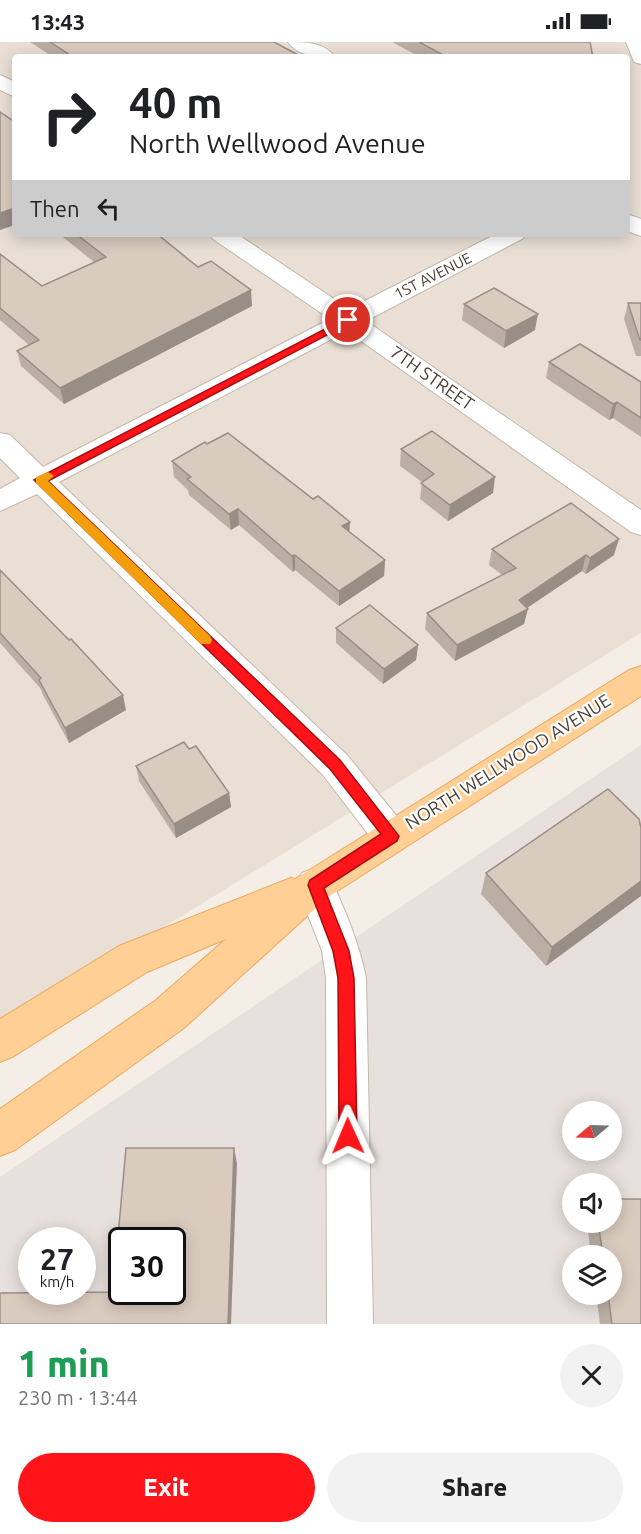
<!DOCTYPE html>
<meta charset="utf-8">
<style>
:root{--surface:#fff;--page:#f2f2f2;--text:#202124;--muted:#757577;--accent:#ff1419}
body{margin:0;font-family:Ubuntu,sans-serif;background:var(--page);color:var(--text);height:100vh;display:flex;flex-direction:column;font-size:22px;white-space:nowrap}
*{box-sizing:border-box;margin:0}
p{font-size:20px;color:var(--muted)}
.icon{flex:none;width:33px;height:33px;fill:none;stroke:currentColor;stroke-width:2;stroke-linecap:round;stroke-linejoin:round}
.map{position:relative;height:1282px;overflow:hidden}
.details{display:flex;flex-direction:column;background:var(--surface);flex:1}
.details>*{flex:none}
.top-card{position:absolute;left:12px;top:12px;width:618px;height:183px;border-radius:6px;box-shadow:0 3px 15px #0003;background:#fff;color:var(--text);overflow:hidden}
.needle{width:39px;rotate:251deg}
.controls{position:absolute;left:562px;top:1059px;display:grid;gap:12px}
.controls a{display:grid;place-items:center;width:60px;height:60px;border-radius:50%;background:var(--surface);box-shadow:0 3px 15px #0003;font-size:30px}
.speed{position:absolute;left:18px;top:1185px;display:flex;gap:12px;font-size:30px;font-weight:700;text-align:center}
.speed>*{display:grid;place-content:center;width:78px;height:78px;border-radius:50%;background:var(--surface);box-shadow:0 3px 15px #0003;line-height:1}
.speed small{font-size:15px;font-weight:400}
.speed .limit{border:3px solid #111;border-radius:9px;background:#fff;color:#111}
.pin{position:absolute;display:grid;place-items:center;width:51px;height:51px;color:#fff;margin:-26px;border:3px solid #fff;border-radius:50%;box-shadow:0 2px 6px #0007}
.me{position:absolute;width:66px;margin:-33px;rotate:359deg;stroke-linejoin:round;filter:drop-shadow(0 0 4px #0008)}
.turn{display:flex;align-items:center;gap:21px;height:126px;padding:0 18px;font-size:27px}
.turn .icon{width:78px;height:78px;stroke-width:2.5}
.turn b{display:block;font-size:42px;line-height:51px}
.then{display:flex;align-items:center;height:57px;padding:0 18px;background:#0003;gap:12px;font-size:22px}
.round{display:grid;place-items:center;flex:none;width:63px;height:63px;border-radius:32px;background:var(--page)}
.summary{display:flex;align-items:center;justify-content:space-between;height:102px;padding:0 18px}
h1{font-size:36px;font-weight:800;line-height:45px;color:#1e9e55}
.action{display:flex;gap:12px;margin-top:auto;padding:12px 18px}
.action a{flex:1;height:69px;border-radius:36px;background:var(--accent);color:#fff;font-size:24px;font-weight:800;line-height:69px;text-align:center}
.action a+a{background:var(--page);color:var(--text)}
.status{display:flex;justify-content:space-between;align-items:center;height:42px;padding:0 30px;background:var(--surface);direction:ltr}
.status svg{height:16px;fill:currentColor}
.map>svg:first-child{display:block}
.residential{fill:#e9dfd5;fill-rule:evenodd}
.industrial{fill:#e7e0dc;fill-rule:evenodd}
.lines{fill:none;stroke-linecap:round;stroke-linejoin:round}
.minor-casing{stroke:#c4b7ac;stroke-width:2}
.major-casing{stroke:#eca95e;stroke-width:2}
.minor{fill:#fff;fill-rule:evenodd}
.major{fill:#ffcf96;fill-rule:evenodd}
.wall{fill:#bbafa4}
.shaded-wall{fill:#998e86}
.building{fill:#dacbbf;stroke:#998e86;stroke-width:1.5;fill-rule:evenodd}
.route{fill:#ff1419;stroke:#a60d10;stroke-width:1.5}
.slow{fill:#f59e0b}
.labels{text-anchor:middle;stroke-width:4.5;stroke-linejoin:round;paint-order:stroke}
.far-street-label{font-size:15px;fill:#493e35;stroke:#fff}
.street-label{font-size:18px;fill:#493e35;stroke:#fff}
</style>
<div class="status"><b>13:43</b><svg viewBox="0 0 49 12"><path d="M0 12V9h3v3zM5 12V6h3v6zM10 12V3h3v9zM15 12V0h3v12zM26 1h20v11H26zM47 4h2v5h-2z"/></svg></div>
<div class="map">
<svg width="641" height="1282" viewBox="0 0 641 1282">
<rect width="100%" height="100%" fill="#f5eee7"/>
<path class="residential" d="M 0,0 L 641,0 L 641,591 L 0,986 ZM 15,15 L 627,15 L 627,192 L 15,192 Z"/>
<path class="industrial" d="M 641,703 L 641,1282 L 0,1282 L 0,1135 ZM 573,1070 L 612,1070 L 612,1108 L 573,1108 ZM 573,1142 L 612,1142 L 612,1180 L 573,1180 ZM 32,1198 L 82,1198 L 82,1250 L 32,1250 ZM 122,1198 L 172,1198 L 172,1250 L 122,1250 ZM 573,1214 L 612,1214 L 612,1252 L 573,1252 Z"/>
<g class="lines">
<g class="minor-casing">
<path id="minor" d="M 288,0 C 305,0 324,0 335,15 C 318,15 299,15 288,0 Z
M 626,0 L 641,0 L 641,22 L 634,20 Z
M 0,33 L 15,40 L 15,55 L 0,48 Z
M 627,172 L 641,177 L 641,194 L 627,189 Z
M 209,192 L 237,192 L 349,267 L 496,192 L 526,192 L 522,197 L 366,279 L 641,468 L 641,493 L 631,490 L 347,289 L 59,440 L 347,713 L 404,783 L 409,794 L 404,805 L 391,810 L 378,805 L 323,733 L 37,452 L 0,469 L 0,447 L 20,436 L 0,416 L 0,391 L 10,393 L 43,425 L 330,277 L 213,197 Z
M 315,826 L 328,831 C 344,865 359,900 366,936 L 373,1282 L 327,1282 L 326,936 L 322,909 L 296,843 L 302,831 Z"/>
</g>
<g class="major-casing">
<path id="major" d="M 641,624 L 641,654 L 328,855 L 184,986 L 15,1108 L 0,1114 L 0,1067 L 156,958 L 226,897 L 147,930 L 14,1014 L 0,1020 L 0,977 L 119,904 L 278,841 L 291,836 L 295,837 L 629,628 Z"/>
</g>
<use href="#minor" class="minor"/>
<use href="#major" class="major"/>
</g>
<path class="wall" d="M 30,0 L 274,0 L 302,15 L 53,15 Z
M 392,0 L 590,0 L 593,15 L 420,15 Z
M 59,192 L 157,192 L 198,225 L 252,264 L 64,362 L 21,324 L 17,309 L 29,303 L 0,278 L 0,212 L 42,244 L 94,220 Z
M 628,261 L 641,261 L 641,314 L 636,314 L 624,277 Z
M 464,262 L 535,288 L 504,306 L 462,278 Z
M 549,320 L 641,340 L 641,395 L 613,376 L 609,378 L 546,336 Z
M 401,407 L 493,451 L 448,479 L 420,457 L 422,440 L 400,424 Z
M 172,419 L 349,490 L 385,518 L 384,534 L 339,564 L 295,528 L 293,530 L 239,483 L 231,488 L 189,453 L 188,448 L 174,435 Z
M 492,507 L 614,513 L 586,532 L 582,529 L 527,566 L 524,582 L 455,619 L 425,587 L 427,571 L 502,533 L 489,523 Z
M 0,528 L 126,668 L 69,701 L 43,653 L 41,647 L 0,601 Z
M 336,586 L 418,603 L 416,618 L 383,642 L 336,601 Z
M 189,707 L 229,751 L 231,765 L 176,796 L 139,739 L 136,724 Z
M 608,747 L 546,924 L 481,852 L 486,831 Z
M 587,1180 L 612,1180 L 641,1282 L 600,1282 L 596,1252 L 612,1252 L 612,1214 L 591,1214 Z"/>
<path class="shaded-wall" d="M 15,166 L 15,183 L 0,188 L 0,171 Z
M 251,248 L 252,264 L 64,362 L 60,346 Z
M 538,272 L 535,288 L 504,306 L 506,289 Z
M 617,360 L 613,376 L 609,378 L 613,362 Z
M 495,435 L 493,451 L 448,479 L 450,463 Z
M 238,467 L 239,483 L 231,488 L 229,472 Z
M 350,480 L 349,496 L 342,484 Z
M 619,497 L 614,513 L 586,532 L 590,516 Z
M 295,513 L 295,528 L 293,530 L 292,514 Z
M 586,513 L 582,529 L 524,568 L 528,567 L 524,582 L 455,619 L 457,603 L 519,558 Z
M 385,518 L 384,534 L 339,564 L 339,549 Z
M 418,603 L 416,618 L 383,642 L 384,627 Z
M 123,653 L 126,668 L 69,701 L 65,686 Z
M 229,751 L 231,765 L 176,796 L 174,782 Z
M 641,839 L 641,854 L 546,924 L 552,905 Z
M 234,1106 L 237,1121 L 231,1282 L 228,1282 Z"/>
<path class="building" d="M 50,0 L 274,0 L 302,15 L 73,15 Z
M 419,0 L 590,0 L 593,15 L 447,15 Z
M 0,70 L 15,80 L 15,166 L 0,171 Z
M 76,192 L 157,192 L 198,225 L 211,219 L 251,248 L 60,346 L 17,309 L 39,298 L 0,266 L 0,212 L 42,244 L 106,215 Z
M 494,246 L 538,272 L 506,289 L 464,262 Z
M 628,261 L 641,261 L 641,298 L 640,298 Z
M 580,302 L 641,340 L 641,376 L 617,360 L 613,362 L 549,320 Z
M 432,389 L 495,435 L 450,463 L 421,441 L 434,432 L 401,407 Z
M 228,391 L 313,457 L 318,454 L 350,480 L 342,484 L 385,518 L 339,549 L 295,513 L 292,514 L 238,467 L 229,472 L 187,437 L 191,435 L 172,419 L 205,400 L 207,402 Z
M 571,461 L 619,497 L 590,516 L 586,513 L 519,558 L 528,567 L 457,603 L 427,571 L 516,526 L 492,507 Z
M 0,528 L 69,598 L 71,597 L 123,653 L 65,686 L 39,638 L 41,636 L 0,591 Z
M 370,563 L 418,603 L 384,627 L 336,586 Z
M 184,700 L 189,707 L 196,704 L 229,751 L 174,782 L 136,724 Z
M 608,747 L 639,777 L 641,786 L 641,839 L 552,905 L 486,831 Z
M 126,1106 L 234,1106 L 228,1282 L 0,1282 L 0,1251 L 113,1250 ZM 122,1198 L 172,1198 L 172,1250 L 122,1250 Z
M 612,1157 L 641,1157 L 641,1282 L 612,1282 L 608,1252 L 612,1252 L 612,1214 L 603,1214 L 598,1180 L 612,1180 Z"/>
<path class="route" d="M 348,275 L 354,278 L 352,280 L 48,439 L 340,718 L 399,794 L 397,799 L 324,846 L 349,909 L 354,936 L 357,1094 L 354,1101 L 348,1103 L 342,1101 L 339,1094 L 338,936 L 333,909 L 308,843 L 310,838 L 381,792 L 330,727 L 34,438 Z"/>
<path class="slow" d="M 48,430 L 54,434 L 48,439 L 210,594 L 212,598 L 210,602 L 201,602 L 36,441 L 36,435 Z"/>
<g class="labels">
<g class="far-street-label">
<text transform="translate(433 234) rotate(-27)" y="5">1ST AVENUE</text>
</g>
<g class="street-label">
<text transform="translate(432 336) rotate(35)" y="6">7TH STREET</text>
<text transform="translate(508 720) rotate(-32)" y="6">NORTH WELLWOOD AVENUE</text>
</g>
</g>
</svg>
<div class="controls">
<a><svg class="needle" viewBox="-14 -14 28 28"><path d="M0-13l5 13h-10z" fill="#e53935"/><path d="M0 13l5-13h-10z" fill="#757577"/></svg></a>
<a><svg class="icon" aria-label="sound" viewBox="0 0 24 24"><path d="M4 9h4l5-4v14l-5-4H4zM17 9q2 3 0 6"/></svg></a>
<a><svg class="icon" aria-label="layers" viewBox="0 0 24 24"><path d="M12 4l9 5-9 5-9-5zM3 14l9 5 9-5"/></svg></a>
</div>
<div class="speed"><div>27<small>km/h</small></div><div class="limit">30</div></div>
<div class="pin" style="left:348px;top:278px;background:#d93025"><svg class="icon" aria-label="arrive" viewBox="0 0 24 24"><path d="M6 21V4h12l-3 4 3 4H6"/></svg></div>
<svg class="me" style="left:348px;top:1094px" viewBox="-20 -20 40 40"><path d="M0-17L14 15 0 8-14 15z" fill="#ff1419" stroke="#fff" stroke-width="4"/></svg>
<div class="top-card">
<div class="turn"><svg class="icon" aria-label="right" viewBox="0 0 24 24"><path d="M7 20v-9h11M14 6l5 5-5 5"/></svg><div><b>40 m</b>North Wellwood Avenue</div></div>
<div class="then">Then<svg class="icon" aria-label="left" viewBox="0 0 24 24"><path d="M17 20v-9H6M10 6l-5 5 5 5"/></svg></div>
</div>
</div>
<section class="details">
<div class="summary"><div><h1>1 min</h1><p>230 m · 13:44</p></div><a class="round"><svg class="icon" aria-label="close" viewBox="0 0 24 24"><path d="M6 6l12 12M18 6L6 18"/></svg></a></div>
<div class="action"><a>Exit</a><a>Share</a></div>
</section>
